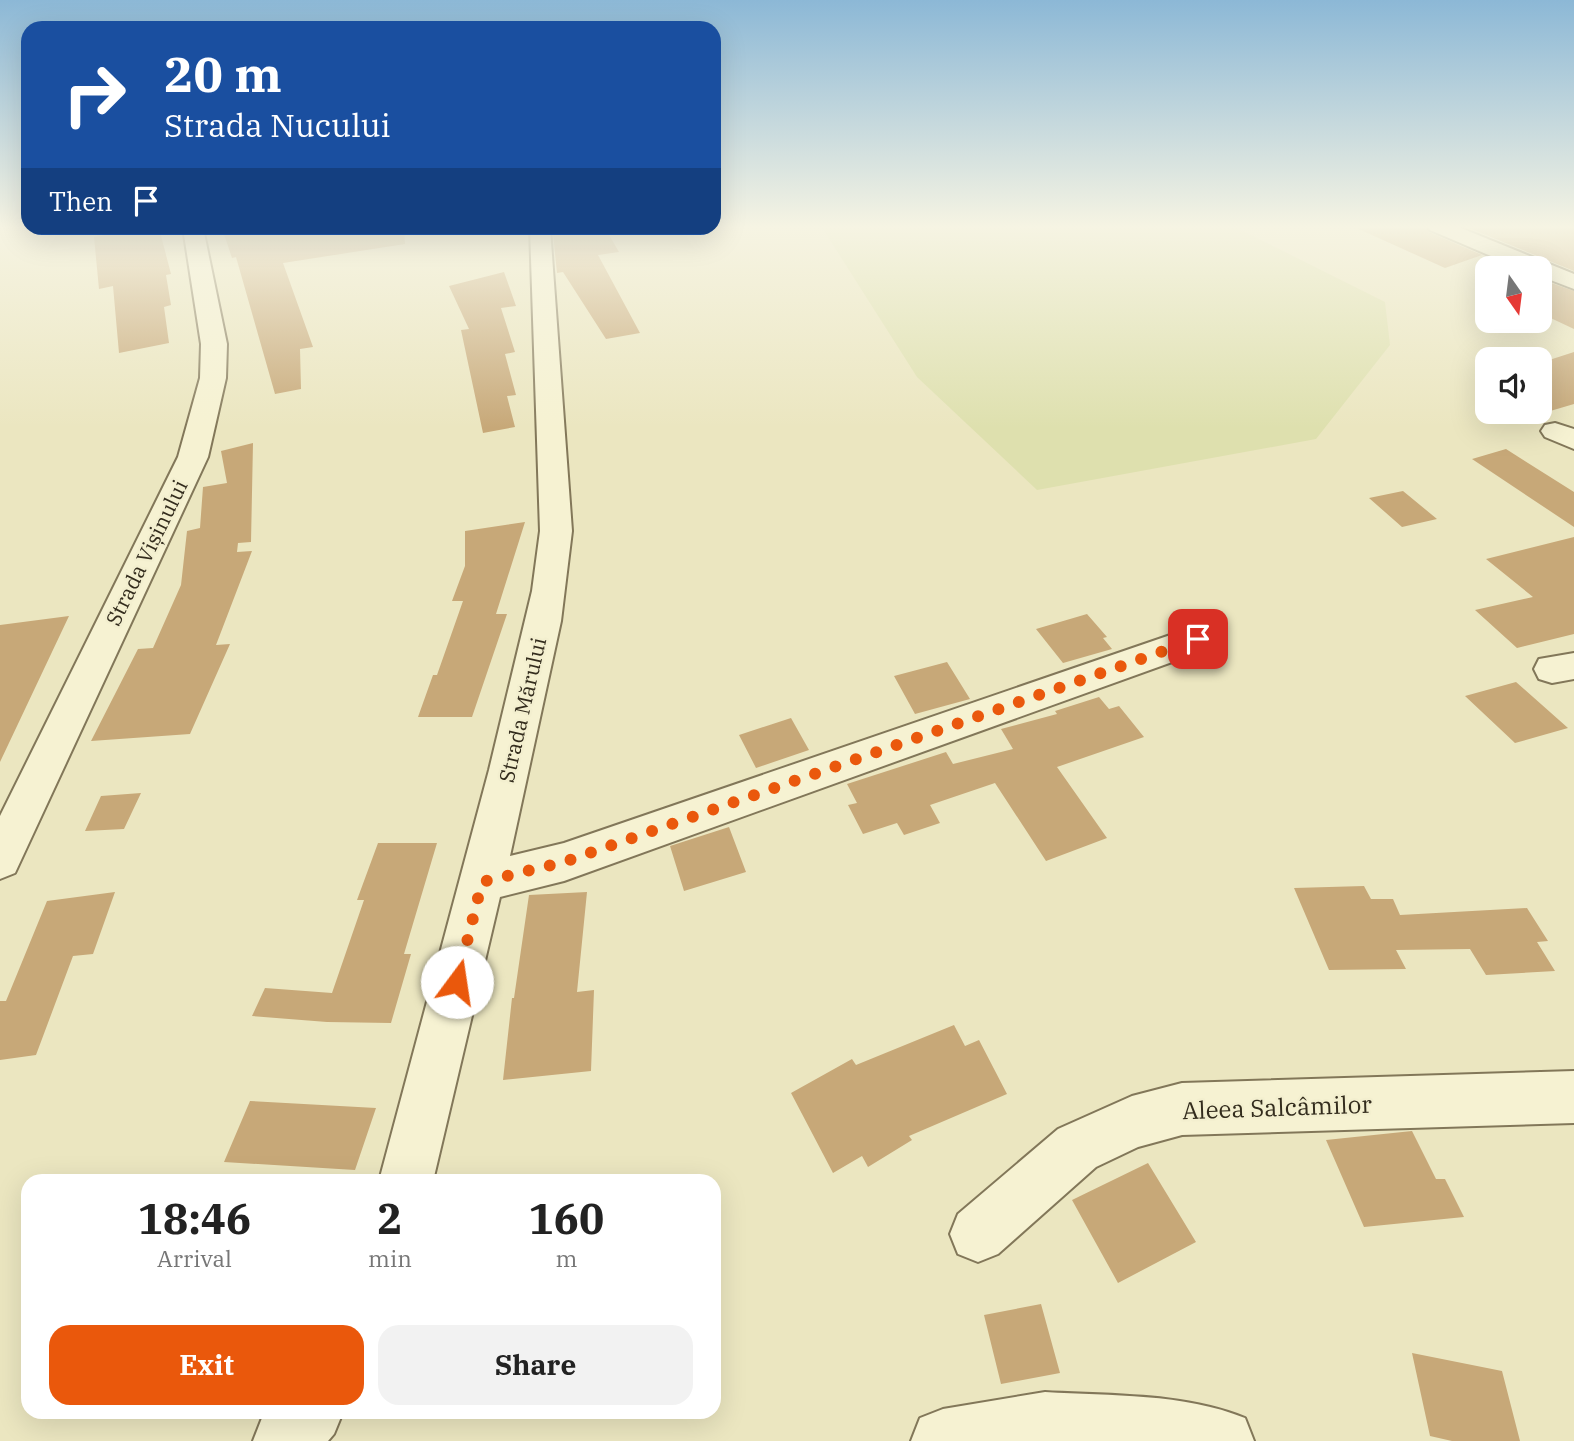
<!DOCTYPE html>
<meta charset="utf-8">
<style>
:root{--surface:#fff;--page:#f2f2f2;--text:#222;--muted:#767676;--accent:#ea580c}
body{margin:0;font-family:"IBM Plex Serif",serif;background:var(--page);color:var(--text);height:100vh;display:flex;flex-direction:column;font-size:26px;white-space:nowrap}
*{box-sizing:border-box;margin:0}
p{font-size:23px;color:var(--muted)}
.icon{flex:none;width:38px;height:38px;fill:none;stroke:currentColor;stroke-width:2;stroke-linecap:round;stroke-linejoin:round}
.map{position:relative;flex:1;overflow:hidden}
.sheet{position:absolute;left:21px;top:1174px;width:700px;height:245px;display:flex;flex-direction:column;background:var(--surface);border-radius:21px;box-shadow:0 7px 28px #0002}
.sheet>*{flex:none}
.hud{position:absolute;left:21px;top:21px;width:700px;height:214px;border-radius:21px;box-shadow:0 7px 28px #0002;background:#1a4fa0;color:#fff;overflow:hidden}
.needle{width:46px;rotate:166deg}
.tools{position:absolute;left:1475px;top:256px;display:grid;gap:14px}
.tools a{display:grid;place-items:center;width:77px;height:77px;border-radius:14px;background:var(--surface);box-shadow:0 7px 28px #0002;font-size:35px}
.pin{position:absolute;display:grid;place-items:center;width:60px;height:60px;color:#fff;margin:-30px;border-radius:14px;box-shadow:0 4px 10px #0006}
.me{position:absolute;width:77px;margin:-38px;rotate:14deg;stroke-linejoin:round;filter:drop-shadow(0 0 5px #0008)}
.turn{display:flex;align-items:center;gap:24px;height:147px;padding:0 28px;font-size:32px}
.turn .icon{width:91px;height:91px;stroke-width:2.5}
.turn b{display:block;font-size:49px;line-height:60px}
.then{display:flex;align-items:center;height:66px;padding:0 28px;background:#0003;gap:14px;font-size:26px}
.eta{display:flex;justify-content:space-evenly;align-items:center;height:119px;text-align:center}
.eta b{font-size:42px;font-weight:800;line-height:49px}
.button{display:flex;gap:14px;margin-top:auto;padding:14px 28px}
.button a{flex:1;height:80px;border-radius:21px;background:var(--accent);color:#fff;font-size:28px;font-weight:800;line-height:80px;text-align:center}
.button a+a{background:var(--page);color:var(--text)}
.map>svg:first-child{display:block}
.farmland{fill:#dee0ae}
.building{fill:#c7a878}
.lines{fill:none;stroke-linecap:round;stroke-linejoin:round}
.minor-casing{stroke:#827759;stroke-width:4}
.tertiary-casing{stroke:#827759;stroke-width:4}
.minor{fill:#f6f2d2;fill-rule:evenodd}
.tertiary{fill:#f6f2d2;fill-rule:evenodd}
.route{stroke:#ea580c;stroke-width:12;stroke-dasharray:0 21.6}
.labels{text-anchor:middle;stroke-width:5;stroke-linejoin:round;paint-order:stroke}
.street-label{font-size:21px;fill:#332c1d;stroke:#f3efcf}
.near-street-label{font-size:24px;fill:#332c1d;stroke:#f3efcf}
</style>
<div class="map">
<svg width="1574" height="1441" viewBox="0 0 1574 1441">
<rect width="100%" height="100%" fill="#ebe6c0"/>
<path class="farmland" d="M 821,226 L 1233,226 L 1385,302 L 1390,345 L 1316,439 L 1037,490 L 917,377 Z"/>
<path class="building" d="M 1352,226 L 1425,226 L 1429,232 L 1482,255 L 1445,268 Z
M 1464,226 L 1574,226 L 1574,271 Z
M 147,228 L 159,228 L 171,274 L 166,275 L 171,305 L 164,307 L 169,343 L 119,353 L 113,286 L 99,289 L 94,237 Z
M 222,228 L 404,228 L 405,244 L 283,263 L 313,347 L 300,349 L 301,389 L 275,394 L 236,257 L 232,258 Z
M 591,228 L 605,228 L 619,252 L 598,255 L 640,333 L 606,339 L 563,272 L 557,273 L 553,233 Z
M 504,272 L 516,306 L 501,308 L 515,352 L 505,354 L 516,395 L 507,396 L 515,427 L 483,433 L 461,330 L 469,329 L 449,286 Z
M 1540,279 L 1574,291 L 1574,329 L 1540,313 Z
M 1574,352 L 1574,404 L 1540,414 L 1540,363 Z
M 253,443 L 251,542 L 238,543 L 237,552 L 252,551 L 216,645 L 230,644 L 190,734 L 91,741 L 138,649 L 153,648 L 181,585 L 187,531 L 200,528 L 203,487 L 227,483 L 221,451 Z
M 1506,449 L 1574,492 L 1574,527 L 1472,459 Z
M 1403,491 L 1437,519 L 1402,527 L 1369,498 Z
M 525,522 L 496,614 L 507,614 L 472,717 L 418,717 L 433,675 L 437,675 L 463,601 L 452,601 L 465,566 L 465,531 Z
M 1574,537 L 1574,634 L 1517,648 L 1475,610 L 1533,597 L 1486,559 Z
M 1087,614 L 1107,637 L 1103,638 L 1112,649 L 1063,663 L 1036,629 Z
M 69,616 L 0,762 L 0,625 Z
M 947,662 L 970,699 L 915,714 L 894,676 Z
M 1516,682 L 1568,728 L 1515,743 L 1465,696 Z
M 1099,697 L 1109,709 L 1119,706 L 1144,737 L 1057,767 L 1107,838 L 1046,861 L 995,783 L 930,805 L 940,823 L 904,835 L 897,823 L 863,834 L 848,805 L 857,803 L 847,784 L 946,752 L 953,764 L 1013,749 L 1001,729 L 1057,714 L 1055,711 Z
M 791,718 L 809,750 L 756,768 L 739,735 Z
M 141,793 L 124,829 L 85,831 L 101,796 Z
M 729,827 L 746,872 L 684,891 L 670,846 Z
M 378,843 L 437,843 L 404,954 L 411,954 L 391,1023 L 327,1022 L 252,1016 L 265,988 L 332,993 L 364,900 L 357,900 Z
M 1364,886 L 1371,899 L 1393,899 L 1400,915 L 1527,908 L 1548,941 L 1537,942 L 1555,971 L 1486,975 L 1470,949 L 1396,950 L 1406,969 L 1329,970 L 1294,888 Z
M 115,892 L 93,954 L 73,956 L 36,1055 L 0,1060 L 0,1001 L 6,1001 L 47,901 Z
M 587,892 L 577,992 L 594,990 L 591,1071 L 503,1080 L 512,998 L 514,998 L 529,895 Z
M 954,1025 L 965,1046 L 979,1040 L 1007,1094 L 909,1136 L 912,1140 L 868,1167 L 862,1156 L 833,1173 L 791,1093 L 852,1059 L 856,1065 Z
M 250,1101 L 376,1108 L 355,1170 L 224,1162 Z
M 1412,1131 L 1436,1179 L 1445,1179 L 1464,1217 L 1364,1227 L 1326,1140 Z
M 1148,1163 L 1196,1242 L 1118,1283 L 1072,1200 Z
M 1041,1304 L 1060,1373 L 1001,1384 L 984,1315 Z
M 1412,1353 L 1502,1371 L 1520,1441 L 1452,1441 L 1430,1436 Z"/>
<g class="lines">
<g class="minor-casing">
<path id="minor" d="M 1427,226 L 1456,226 L 1574,274 L 1574,289 L 1540,276 L 1540,268 L 1519,268 L 1430,230 Z
M 183,228 L 203,228 L 227,344 L 226,378 L 208,457 L 15,873 L 0,879 L 0,816 L 178,457 L 200,378 L 201,344 Z
M 530,228 L 550,228 L 572,531 L 561,621 L 510,856 L 564,843 L 1185,630 L 1198,626 L 1211,630 L 1216,639 L 1211,648 L 564,881 L 500,897 L 433,1181 L 379,1181 L 489,770 L 532,591 L 540,531 Z
M 1555,423 L 1574,429 L 1574,449 L 1545,437 L 1541,431 L 1545,425 Z
M 1574,653 L 1574,679 L 1552,683 L 1539,679 L 1534,669 L 1539,659 Z
M 1574,1071 L 1574,1123 L 1182,1135 L 1138,1147 L 1096,1167 L 998,1254 L 978,1262 L 958,1254 L 950,1234 L 958,1214 L 1058,1129 L 1132,1096 L 1182,1083 Z
M 268,1412 L 343,1412 L 334,1434 L 328,1441 L 253,1441 L 262,1418 Z"/>
</g>
<g class="tertiary-casing">
<path id="tertiary" d="M 1045,1392 C 1111,1396 1183,1393 1245,1418 L 1254,1441 L 911,1441 L 920,1418 L 943,1409 Z"/>
</g>
<use href="#minor" class="minor"/>
<use href="#tertiary" class="tertiary"/>
</g>
<linearGradient id="sky" x2="0" y2="1"><stop stop-color="#8cb8d6"/><stop offset="0.53" stop-color="#f6f4e3"/><stop offset="1" stop-color="#f6f4e3" stop-opacity="0"/></linearGradient>
<rect width="1574" height="428" fill="url(#sky)"/>
<g class="lines">
<path class="route" d="M 457,982 L 482,882 L 564,862 L 1198,639"/>
</g>
<g class="labels">
<g class="street-label">
<text transform="translate(147 553) rotate(-64)" y="7">Strada Vișinului</text>
<text transform="translate(523 710) rotate(-77)" y="7">Strada Mărului</text>
</g>
<g class="near-street-label">
<text transform="translate(1277 1108) rotate(-2)" y="8">Aleea Salcâmilor</text>
</g>
</g>
</svg>
<div class="tools">
<a><svg class="needle" viewBox="-14 -14 28 28"><path d="M0-13l5 13h-10z" fill="#e53935"/><path d="M0 13l5-13h-10z" fill="#767676"/></svg></a>
<a><svg class="icon" aria-label="sound" viewBox="0 0 24 24"><path d="M4 9h4l5-4v14l-5-4H4zM17 9q2 3 0 6"/></svg></a>
</div>
<div class="pin" style="left:1198px;top:639px;background:#d93025"><svg class="icon" aria-label="arrive" viewBox="0 0 24 24"><path d="M6 21V4h12l-3 4 3 4H6"/></svg></div>
<svg class="me" style="left:457px;top:982px" viewBox="-20 -20 40 40"><circle r="19" fill="#fff"/><path d="M0-13L10 11 0 6-10 11z" fill="#ea580c"/></svg>
<div class="hud">
<div class="turn"><svg class="icon" aria-label="right" viewBox="0 0 24 24"><path d="M7 20v-9h11M14 6l5 5-5 5"/></svg><div><b>20 m</b>Strada Nucului</div></div>
<div class="then">Then<svg class="icon" aria-label="arrive" viewBox="0 0 24 24"><path d="M6 21V4h12l-3 4 3 4H6"/></svg></div>
</div>
<section class="sheet">
<div class="eta">
<div><b>18:46</b><p>Arrival</p></div>
<div><b>2</b><p>min</p></div>
<div><b>160</b><p>m</p></div>
</div>
<div class="button"><a>Exit</a><a>Share</a></div>
</section>
</div>
